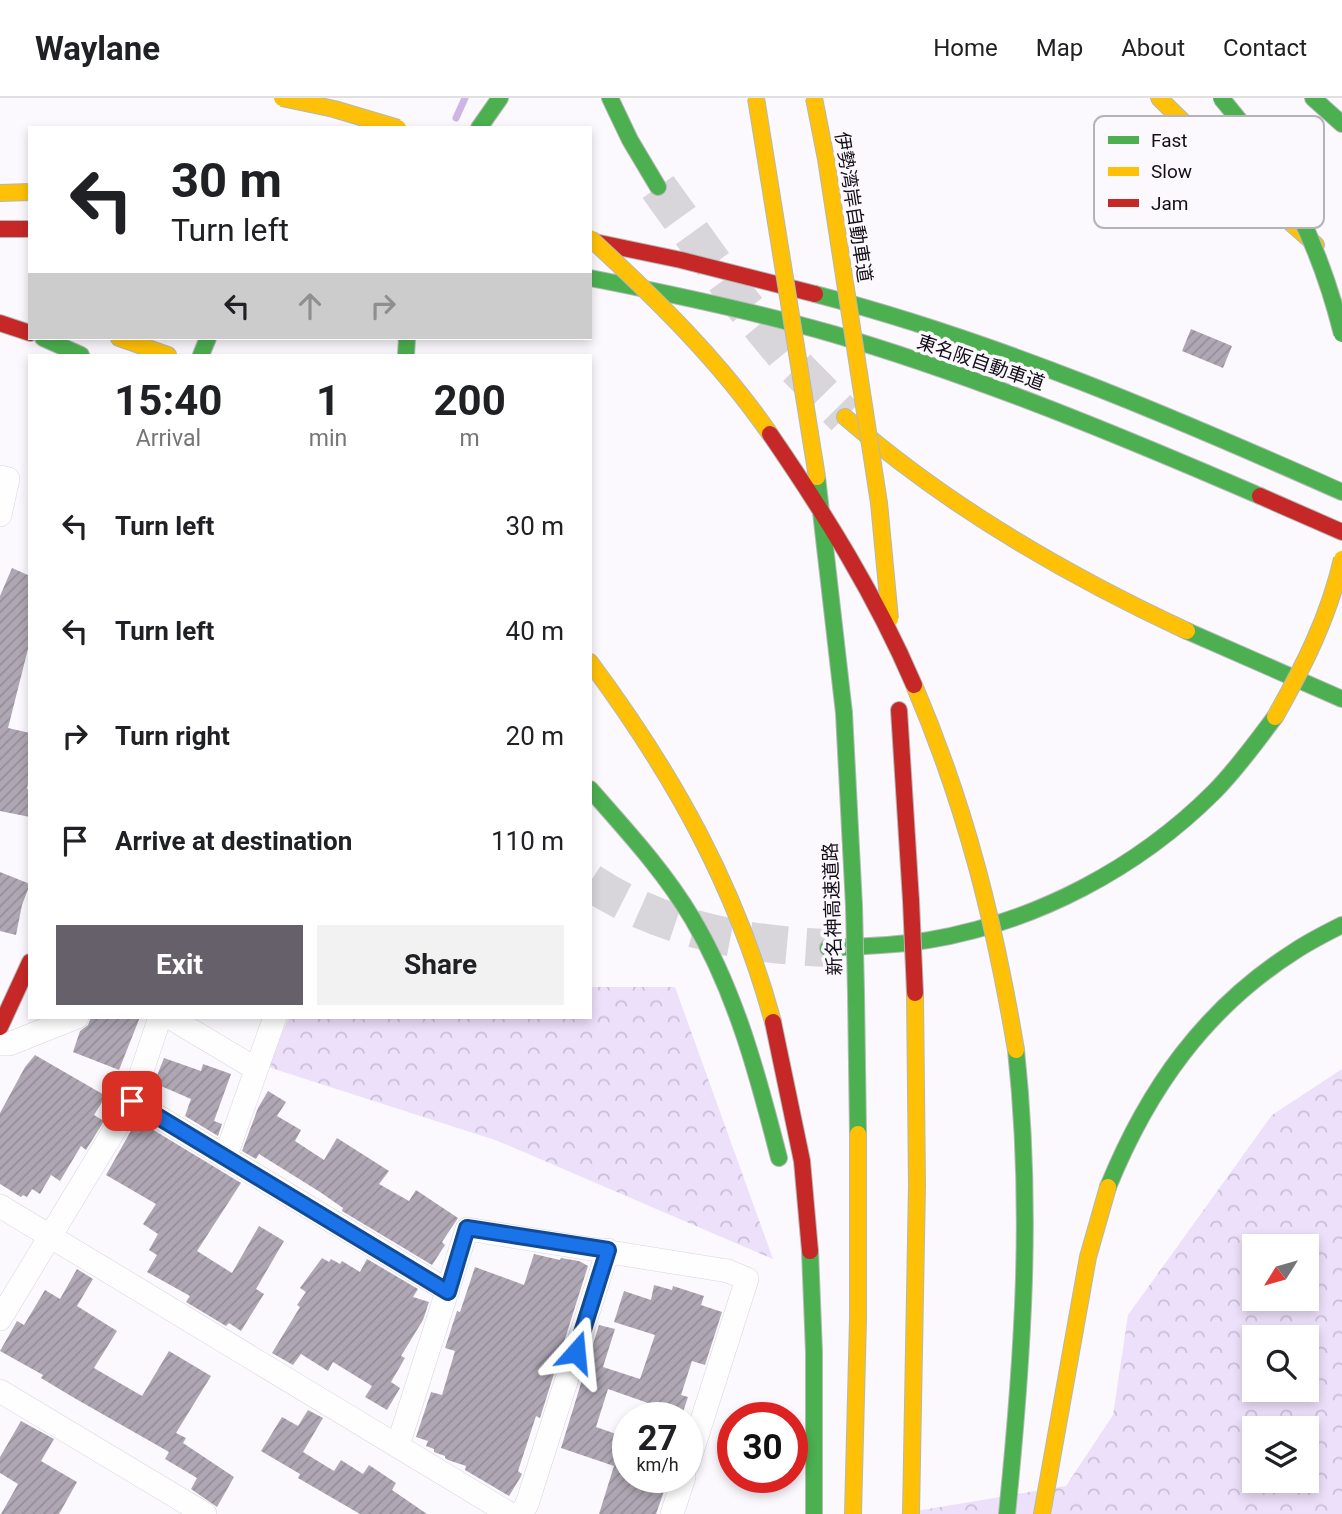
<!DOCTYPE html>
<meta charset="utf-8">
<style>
:root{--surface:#fff;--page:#f2f2f2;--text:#202124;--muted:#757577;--line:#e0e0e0;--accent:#656069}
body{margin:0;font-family:Roboto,"Noto Sans JP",sans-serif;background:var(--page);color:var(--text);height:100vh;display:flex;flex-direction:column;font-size:26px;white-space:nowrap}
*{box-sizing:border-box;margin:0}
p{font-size:23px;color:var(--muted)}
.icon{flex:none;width:38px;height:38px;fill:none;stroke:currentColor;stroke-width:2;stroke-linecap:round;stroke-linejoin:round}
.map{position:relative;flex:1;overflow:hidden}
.details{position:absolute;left:28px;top:256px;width:564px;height:665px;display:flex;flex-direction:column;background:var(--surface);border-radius:0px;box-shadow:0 4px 10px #0003}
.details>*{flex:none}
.hud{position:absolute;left:28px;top:28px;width:564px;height:214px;border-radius:0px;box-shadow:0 4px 10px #0003;background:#fff;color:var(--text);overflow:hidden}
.needle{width:46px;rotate:233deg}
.tools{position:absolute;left:1242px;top:1136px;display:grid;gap:14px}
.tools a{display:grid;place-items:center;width:77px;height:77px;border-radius:0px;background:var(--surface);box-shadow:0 4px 10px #0003;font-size:35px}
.speed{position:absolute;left:612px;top:1304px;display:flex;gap:14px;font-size:35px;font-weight:700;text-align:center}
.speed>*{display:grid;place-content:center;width:91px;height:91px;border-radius:50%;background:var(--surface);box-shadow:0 4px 10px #0003;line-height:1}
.speed small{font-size:18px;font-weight:400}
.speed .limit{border:10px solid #d22;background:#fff;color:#111}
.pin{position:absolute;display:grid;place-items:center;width:60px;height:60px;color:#fff;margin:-30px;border-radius:14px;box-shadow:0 4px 10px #0006}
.me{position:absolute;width:77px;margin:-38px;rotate:18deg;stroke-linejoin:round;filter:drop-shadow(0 0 5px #0008)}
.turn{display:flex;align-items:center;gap:24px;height:147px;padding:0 28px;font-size:32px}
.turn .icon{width:91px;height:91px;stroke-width:2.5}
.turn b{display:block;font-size:49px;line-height:60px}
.lanes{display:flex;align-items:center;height:66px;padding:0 28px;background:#0003;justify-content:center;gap:35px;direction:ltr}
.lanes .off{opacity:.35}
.eta{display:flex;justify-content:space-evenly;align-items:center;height:119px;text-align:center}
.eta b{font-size:42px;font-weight:700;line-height:49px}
.action{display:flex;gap:14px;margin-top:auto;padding:14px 28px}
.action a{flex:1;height:80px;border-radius:0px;background:var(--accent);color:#fff;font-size:28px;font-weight:700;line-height:80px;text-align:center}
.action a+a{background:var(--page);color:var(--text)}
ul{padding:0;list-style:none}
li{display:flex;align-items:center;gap:21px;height:105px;padding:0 28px}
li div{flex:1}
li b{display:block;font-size:26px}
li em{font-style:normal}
header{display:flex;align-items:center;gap:42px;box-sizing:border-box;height:98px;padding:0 35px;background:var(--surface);border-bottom:2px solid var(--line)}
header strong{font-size:33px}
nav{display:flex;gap:38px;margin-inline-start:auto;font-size:24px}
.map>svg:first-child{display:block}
.forest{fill:url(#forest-crowns);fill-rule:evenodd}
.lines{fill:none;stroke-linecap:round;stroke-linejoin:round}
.stream{stroke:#ceb6e4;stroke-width:7}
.building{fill:url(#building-hatch)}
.highway-tunnel{stroke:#d8d6db;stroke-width:38;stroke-dasharray:38 19;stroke-linecap:butt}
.street-casing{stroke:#d9d4dd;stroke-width:24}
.fast-casing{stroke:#b2b9b6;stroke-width:18}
.slow-casing{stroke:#b2b9b6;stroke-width:18}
.jam-casing{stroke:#b2b9b6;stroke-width:18}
.street{stroke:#fefeff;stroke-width:23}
.fast{stroke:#4caf50;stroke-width:16}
.slow{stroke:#ffc107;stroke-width:16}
.jam{stroke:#c62828;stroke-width:16}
.fast-bridge-casing{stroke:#b2b9b6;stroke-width:18;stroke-linecap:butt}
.slow-bridge-casing{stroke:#b2b9b6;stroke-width:18;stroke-linecap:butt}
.jam-bridge-casing{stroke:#b2b9b6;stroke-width:18;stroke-linecap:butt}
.fast-bridge{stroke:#4caf50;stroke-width:16}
.slow-bridge{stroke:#ffc107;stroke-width:16}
.jam-bridge{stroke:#c62828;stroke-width:16}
.route-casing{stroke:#114b97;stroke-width:18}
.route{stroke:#1a73e8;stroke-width:12}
.labels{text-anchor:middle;stroke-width:7;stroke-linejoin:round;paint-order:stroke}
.street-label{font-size:19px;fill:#140e19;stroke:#fbf8fe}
.key{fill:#fbf8fe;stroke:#b6b2b9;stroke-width:2}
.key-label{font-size:19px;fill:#140e19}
</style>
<header>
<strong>Waylane</strong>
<nav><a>Home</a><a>Map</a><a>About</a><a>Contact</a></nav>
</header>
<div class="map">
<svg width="1342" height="1416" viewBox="0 0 1342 1416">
<defs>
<pattern id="forest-crowns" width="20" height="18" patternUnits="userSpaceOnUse" patternTransform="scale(1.75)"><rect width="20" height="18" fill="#ede0fa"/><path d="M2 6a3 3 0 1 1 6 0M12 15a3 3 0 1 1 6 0" fill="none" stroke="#cabfd6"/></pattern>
<pattern id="building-hatch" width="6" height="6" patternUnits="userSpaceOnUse" patternTransform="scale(1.75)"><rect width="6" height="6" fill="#afa8b4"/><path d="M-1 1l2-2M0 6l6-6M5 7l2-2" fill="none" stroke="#968f9a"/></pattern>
</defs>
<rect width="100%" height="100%" fill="#fbf9fd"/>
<path class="forest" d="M 590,889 L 675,889 L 773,1161 L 498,1043 L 268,969 L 289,919 L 590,919 Z
M 1342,971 L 1342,1416 L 898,1416 L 1066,1388 L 1113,1317 L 1128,1217 L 1272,1017 ZM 1255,1148 L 1307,1148 L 1307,1200 L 1255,1200 ZM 1255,1239 L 1307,1239 L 1307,1292 L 1255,1292 ZM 1255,1330 L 1307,1330 L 1307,1382 L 1255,1382 Z"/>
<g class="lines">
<path class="stream" d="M 456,20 L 465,0"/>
</g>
<path class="building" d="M 1191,231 L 1232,248 L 1223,270 L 1182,253 Z
M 12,470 L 30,478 L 30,543 L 8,630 L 30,635 L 30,675 L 27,691 L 30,691 L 30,719 L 0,713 L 0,498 Z
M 0,774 L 30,786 L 22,807 L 16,837 L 0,833 Z
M 91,919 L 140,919 L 119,972 L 73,954 L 80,933 L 88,927 Z
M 35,957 L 106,998 L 94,1017 L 104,1023 L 86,1052 L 81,1048 L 60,1083 L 51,1077 L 40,1096 L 32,1091 L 27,1099 L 23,1097 L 21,1099 L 0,1086 L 0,1015 L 25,969 Z
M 164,960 L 201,973 L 203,966 L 231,976 L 214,1023 L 222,1026 L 218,1038 L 185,1018 L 191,1001 L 154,985 Z
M 268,993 L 286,1004 L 277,1018 L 301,1032 L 295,1043 L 324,1062 L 337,1040 L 389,1073 L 379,1086 L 409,1103 L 416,1092 L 458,1120 L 442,1144 L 445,1147 L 432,1167 L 342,1113 L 343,1110 L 320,1094 L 259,1056 L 256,1061 L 242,1053 L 258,1010 Z
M 137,1022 L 241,1085 L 197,1153 L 232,1175 L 259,1128 L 284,1143 L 256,1191 L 264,1196 L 241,1233 L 229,1225 L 226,1228 L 186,1204 L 190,1198 L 147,1174 L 157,1157 L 149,1152 L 158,1136 L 143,1126 L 156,1106 L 106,1077 Z
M 534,1156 L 560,1162 L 561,1160 L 579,1163 L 588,1168 L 540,1320 L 536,1318 L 518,1373 L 522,1376 L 520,1380 L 509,1398 L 465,1372 L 466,1368 L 448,1362 L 445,1360 L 445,1358 L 434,1354 L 434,1351 L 426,1348 L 428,1343 L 416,1339 L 431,1294 L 442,1297 L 455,1253 L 445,1250 L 457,1213 L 460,1214 L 475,1169 L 524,1187 Z
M 322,1160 L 329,1164 L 331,1161 L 340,1166 L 342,1163 L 360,1174 L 367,1161 L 418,1191 L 413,1199 L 429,1204 L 423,1222 L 401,1258 L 405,1260 L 391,1284 L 400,1290 L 387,1312 L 365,1299 L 372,1288 L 333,1264 L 328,1273 L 301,1256 L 293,1267 L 272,1255 L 300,1209 L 297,1207 L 306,1194 L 300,1190 Z
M 77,1171 L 93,1181 L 77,1208 L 117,1233 L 94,1270 L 142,1298 L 169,1253 L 211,1278 L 176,1335 L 186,1340 L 183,1345 L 234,1379 L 217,1409 L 191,1391 L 197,1380 L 165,1361 L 169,1354 L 76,1301 L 41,1280 L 43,1277 L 0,1253 L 17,1223 L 24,1227 L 45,1192 L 60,1201 Z
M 654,1187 L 672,1192 L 673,1188 L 704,1198 L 701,1207 L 722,1214 L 705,1267 L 692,1263 L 681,1297 L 688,1299 L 682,1317 L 608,1291 L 596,1329 L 619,1337 L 617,1343 L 621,1344 L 624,1334 L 628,1335 L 628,1379 L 669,1379 L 656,1416 L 599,1416 L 614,1368 L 561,1350 L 599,1227 L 615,1231 L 603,1269 L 640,1281 L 655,1237 L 614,1224 L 624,1193 L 651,1202 Z
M 308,1312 L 323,1320 L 303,1354 L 334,1373 L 341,1362 L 363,1376 L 369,1367 L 396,1385 L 392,1392 L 427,1416 L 360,1416 L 298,1380 L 300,1376 L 261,1353 L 282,1319 L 298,1328 Z
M 21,1323 L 54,1341 L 41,1363 L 77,1384 L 59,1416 L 1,1416 L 18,1386 L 0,1375 L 0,1359 Z"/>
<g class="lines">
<path class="highway-tunnel" d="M 658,89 L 741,204 L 790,263 L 845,319
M 590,784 C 661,831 745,847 828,850"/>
<g class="street-casing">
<path id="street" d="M 0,379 L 8,381 L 0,417
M 169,919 L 256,971
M 0,946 L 9,946 L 77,919
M 132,1003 L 448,1193
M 225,1060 L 275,919
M 0,1108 L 510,1416
M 0,1221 L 132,1003 L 160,919
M 0,1293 L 205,1416
M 398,1347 L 467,1131 L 728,1173 L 747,1181 L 688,1366
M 521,1416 L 527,1406 L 608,1152
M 672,1416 L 684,1379"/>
</g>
<g class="fast-casing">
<path id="fast" d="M 610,0 L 630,42 L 658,89
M 1313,0 L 1342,26
M 479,30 L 500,0
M 590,180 C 672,196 753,213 833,236 C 979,279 1121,338 1260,398
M 815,196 C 996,243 1171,318 1342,394
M 43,240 L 81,257
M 201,257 L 208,240
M 406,257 L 407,240
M 1187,533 L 1342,601
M 844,615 L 854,808
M 590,691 C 626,732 664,773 692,820 C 736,894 758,978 779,1060
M 828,850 C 862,848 896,848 929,842 C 1036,824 1138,770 1214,694 C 1237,671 1256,644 1275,619
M 856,895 L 858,1036
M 1108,1089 C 1148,991 1204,911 1295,853 C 1310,843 1326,835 1342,827
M 810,1153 L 814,1254 L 814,1416
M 1007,1416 C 1023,1258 1033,1110 1016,952"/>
</g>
<g class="slow-casing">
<path id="slow" d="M 1159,0 L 1250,89 L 1316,147
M 0,95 L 30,94
M 119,240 L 168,257
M 845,319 C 947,408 1064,476 1187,533
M 590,564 C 673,676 736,788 773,924
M 853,1416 L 858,1221 L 858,1036
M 911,1416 L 917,1087 L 915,895
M 1042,1416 L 1088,1159 L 1108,1089"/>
</g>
<g class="jam-casing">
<path id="jam" d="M 0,131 L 30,131
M 590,143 L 681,162 L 815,196
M 0,225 L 30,235
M 1260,398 L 1342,434
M 899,612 L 911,803
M 773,924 L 802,1063 L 810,1153
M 0,929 L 30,864"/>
</g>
<use href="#street" class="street"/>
<use href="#fast" class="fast"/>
<use href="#slow" class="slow"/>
<use href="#jam" class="jam"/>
<g class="fast-bridge-casing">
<path id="fast-bridge" d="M 1221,0 C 1283,72 1319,144 1342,236
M 817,379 L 844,615
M 854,808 L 856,895"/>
</g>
<g class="slow-bridge-casing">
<path id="slow-bridge" d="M 282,0 L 334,11 L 398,30
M 756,0 L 817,379
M 814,0 L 826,61 L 879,405 L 890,521
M 590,140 C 655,200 719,262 770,336
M 914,587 C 966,709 994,822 1016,952
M 1275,619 C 1304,568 1329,518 1342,461"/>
</g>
<g class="jam-bridge-casing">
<path id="jam-bridge" d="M 770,336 C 825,416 876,498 914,587
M 911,803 L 915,895"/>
</g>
<use href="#fast-bridge" class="fast-bridge"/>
<use href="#slow-bridge" class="slow-bridge"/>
<use href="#jam-bridge" class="jam-bridge"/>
</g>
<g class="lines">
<g class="route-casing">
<path id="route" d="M 132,1003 L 448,1194 L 467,1130 L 608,1152 L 576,1254"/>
</g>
<use href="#route" class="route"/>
</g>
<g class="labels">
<g class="street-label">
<text transform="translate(854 109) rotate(81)" y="7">伊勢湾岸自動車道</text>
<text transform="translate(981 264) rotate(19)" y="7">東名阪自動車道</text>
<text transform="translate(832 811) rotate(-92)" y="7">新名神高速道路</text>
</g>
</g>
<rect x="1094" y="18" width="230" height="112" rx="10" class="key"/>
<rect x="1108" y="38" width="31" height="8" fill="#4caf50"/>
<rect x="1108" y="69" width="31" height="9" fill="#ffc107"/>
<rect x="1108" y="101" width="31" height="8" fill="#c62828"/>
<g class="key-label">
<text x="1151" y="49">Fast</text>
<text x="1151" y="80">Slow</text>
<text x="1151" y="112">Jam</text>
</g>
</svg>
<div class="tools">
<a><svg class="needle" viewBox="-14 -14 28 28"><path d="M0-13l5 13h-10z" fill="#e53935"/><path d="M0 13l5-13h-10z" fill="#757577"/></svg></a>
<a><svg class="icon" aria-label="search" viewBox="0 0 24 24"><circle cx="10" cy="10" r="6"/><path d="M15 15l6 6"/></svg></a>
<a><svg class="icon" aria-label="layers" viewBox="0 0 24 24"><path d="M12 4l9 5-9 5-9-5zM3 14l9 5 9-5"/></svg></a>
</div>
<div class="speed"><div>27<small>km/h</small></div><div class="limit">30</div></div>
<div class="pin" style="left:132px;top:1003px;background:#d93025"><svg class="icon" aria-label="arrive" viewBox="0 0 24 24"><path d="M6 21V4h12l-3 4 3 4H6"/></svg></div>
<svg class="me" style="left:576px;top:1254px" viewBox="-20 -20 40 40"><path d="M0-17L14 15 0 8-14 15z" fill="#1a73e8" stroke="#fff" stroke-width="4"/></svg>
<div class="hud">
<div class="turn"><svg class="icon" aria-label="left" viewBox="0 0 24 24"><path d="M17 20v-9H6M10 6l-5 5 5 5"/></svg><div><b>30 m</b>Turn left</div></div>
<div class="lanes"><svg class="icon" aria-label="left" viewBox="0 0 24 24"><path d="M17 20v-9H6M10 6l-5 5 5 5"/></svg><svg class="icon off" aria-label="ahead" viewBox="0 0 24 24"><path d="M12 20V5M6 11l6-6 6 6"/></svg><svg class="icon off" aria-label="right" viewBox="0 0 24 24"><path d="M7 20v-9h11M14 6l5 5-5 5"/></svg></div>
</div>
<section class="details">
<div class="eta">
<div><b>15:40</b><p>Arrival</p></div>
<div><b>1</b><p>min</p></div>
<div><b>200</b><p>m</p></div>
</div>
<ul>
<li><svg class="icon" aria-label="left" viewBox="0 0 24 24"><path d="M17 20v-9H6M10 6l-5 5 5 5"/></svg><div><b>Turn left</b></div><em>30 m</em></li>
<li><svg class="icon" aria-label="left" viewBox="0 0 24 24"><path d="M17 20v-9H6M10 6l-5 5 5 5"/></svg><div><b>Turn left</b></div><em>40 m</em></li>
<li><svg class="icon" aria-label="right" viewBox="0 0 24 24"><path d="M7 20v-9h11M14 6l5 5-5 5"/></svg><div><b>Turn right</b></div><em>20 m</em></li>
<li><svg class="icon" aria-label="arrive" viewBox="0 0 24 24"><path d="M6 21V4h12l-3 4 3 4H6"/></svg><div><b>Arrive at destination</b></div><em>110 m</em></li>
</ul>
<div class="action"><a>Exit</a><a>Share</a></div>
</section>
</div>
